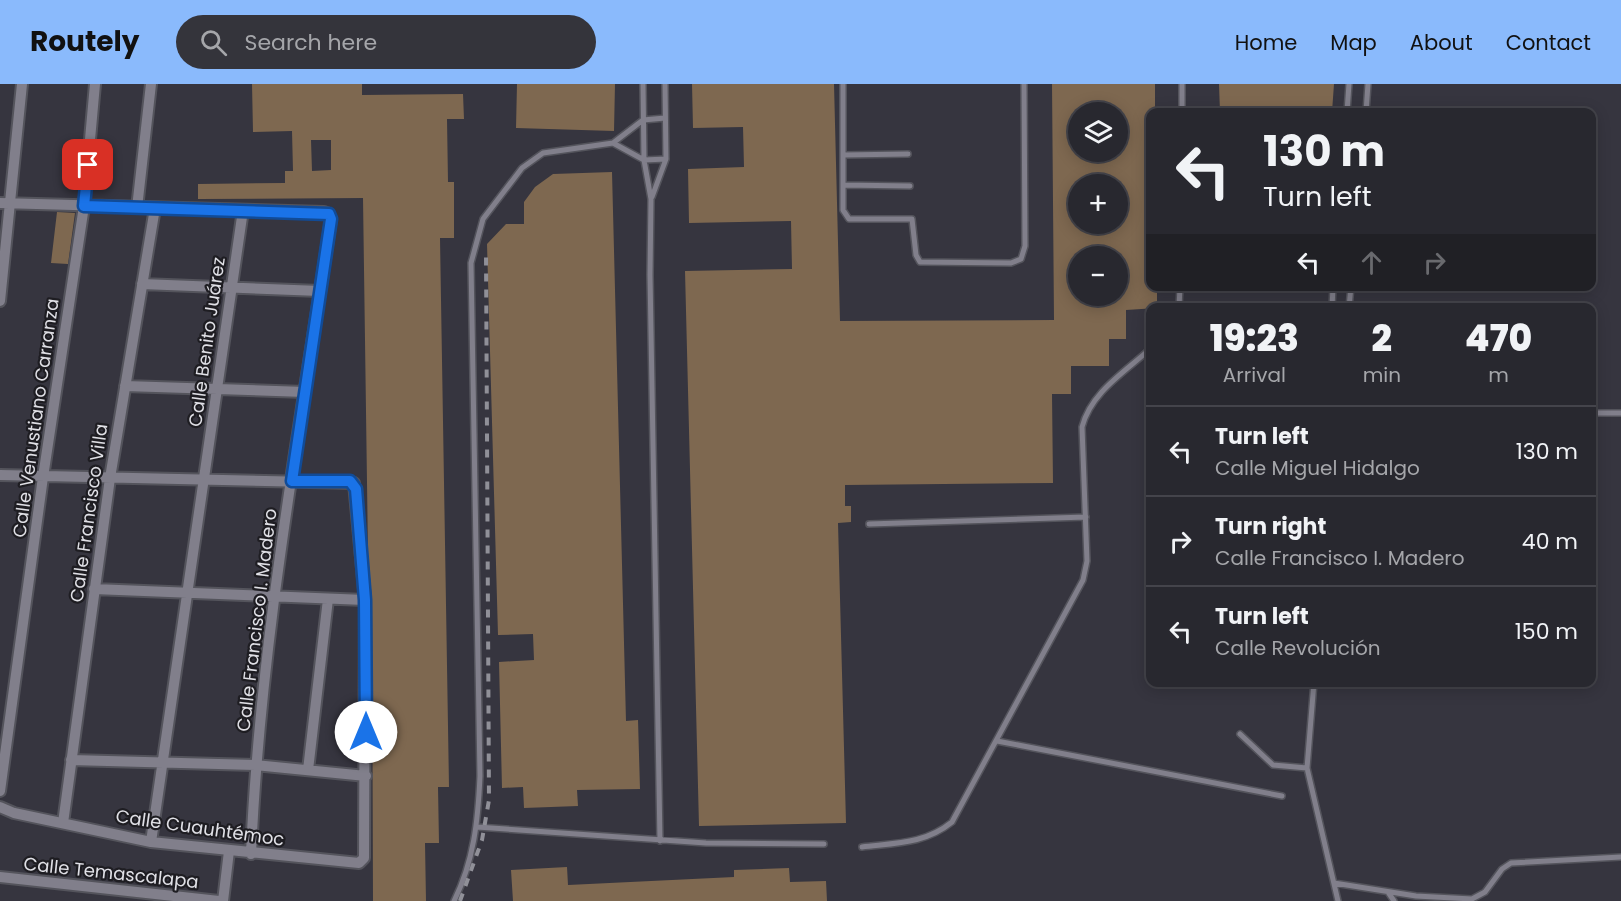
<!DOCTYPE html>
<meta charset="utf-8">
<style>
:root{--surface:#28282f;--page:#34343b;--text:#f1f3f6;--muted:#a5a6aa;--line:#44444b;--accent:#8abafc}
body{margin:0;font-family:Poppins,sans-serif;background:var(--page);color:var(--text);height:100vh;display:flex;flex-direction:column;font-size:22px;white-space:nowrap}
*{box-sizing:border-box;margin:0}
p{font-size:20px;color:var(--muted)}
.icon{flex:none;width:33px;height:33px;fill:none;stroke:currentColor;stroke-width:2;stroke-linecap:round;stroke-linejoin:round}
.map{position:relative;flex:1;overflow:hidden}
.panel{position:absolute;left:1146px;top:219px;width:450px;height:384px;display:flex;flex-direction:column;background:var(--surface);border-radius:12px;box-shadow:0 3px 15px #0003,0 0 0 2px var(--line)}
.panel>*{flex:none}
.guide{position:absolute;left:1146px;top:24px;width:450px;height:183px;border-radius:12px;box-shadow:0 3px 15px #0003,0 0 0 2px var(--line);background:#28282f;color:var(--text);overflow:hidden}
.tools{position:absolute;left:1068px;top:18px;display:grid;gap:12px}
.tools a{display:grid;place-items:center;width:60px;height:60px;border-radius:50%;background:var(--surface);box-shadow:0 3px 15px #0003,0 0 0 2px var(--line);font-size:30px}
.pin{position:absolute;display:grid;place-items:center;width:51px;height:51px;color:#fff;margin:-26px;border-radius:12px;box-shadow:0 3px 9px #0006}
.me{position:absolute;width:66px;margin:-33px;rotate:0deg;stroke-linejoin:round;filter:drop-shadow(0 0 4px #0008)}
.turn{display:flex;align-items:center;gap:21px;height:126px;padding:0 18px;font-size:27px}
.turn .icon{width:78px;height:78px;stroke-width:2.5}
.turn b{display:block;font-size:42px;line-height:51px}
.lanes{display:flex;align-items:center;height:57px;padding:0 18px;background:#0003;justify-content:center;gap:30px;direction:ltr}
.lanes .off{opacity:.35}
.eta{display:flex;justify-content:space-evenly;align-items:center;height:102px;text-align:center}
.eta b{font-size:36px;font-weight:800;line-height:42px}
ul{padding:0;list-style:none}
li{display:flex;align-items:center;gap:18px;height:90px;padding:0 18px;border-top:2px solid var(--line)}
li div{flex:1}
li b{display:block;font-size:22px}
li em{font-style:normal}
header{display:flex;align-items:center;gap:36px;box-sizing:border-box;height:84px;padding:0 30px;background:var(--accent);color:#111}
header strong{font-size:28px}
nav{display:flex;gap:33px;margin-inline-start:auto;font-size:21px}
.search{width:420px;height:54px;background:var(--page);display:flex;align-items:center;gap:15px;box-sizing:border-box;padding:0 21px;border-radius:33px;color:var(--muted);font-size:22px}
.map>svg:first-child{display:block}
.building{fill:#7e6850;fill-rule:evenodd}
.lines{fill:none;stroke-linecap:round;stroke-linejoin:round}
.service-casing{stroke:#54545c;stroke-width:8}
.minor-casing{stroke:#54545c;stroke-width:14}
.service{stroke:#817f8b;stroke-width:5}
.minor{stroke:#817f8b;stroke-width:10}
.rail{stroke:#909098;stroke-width:4;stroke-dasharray:8 8;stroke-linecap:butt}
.route-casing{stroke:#114b97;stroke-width:15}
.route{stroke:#1a73e8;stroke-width:10}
.labels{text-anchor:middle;stroke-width:4.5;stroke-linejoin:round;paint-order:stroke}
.street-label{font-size:18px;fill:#e0e0e6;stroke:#1e1d22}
</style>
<header>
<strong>Routely</strong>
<div class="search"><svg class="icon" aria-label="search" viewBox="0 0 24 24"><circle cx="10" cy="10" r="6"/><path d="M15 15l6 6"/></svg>Search here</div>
<nav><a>Home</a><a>Map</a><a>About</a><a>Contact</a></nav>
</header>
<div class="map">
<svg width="1621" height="817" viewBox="0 0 1621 817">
<rect width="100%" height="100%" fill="#36353f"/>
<path class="building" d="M 252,0 L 362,0 L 362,11 L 463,10 L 464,35 L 447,35 L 448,98 L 454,98 L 454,154 L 440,154 L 449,703 L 438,703 L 439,759 L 425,759 L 426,817 L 373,817 L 372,516 L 368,470 L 363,114 L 198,115 L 198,100 L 285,99 L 285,87 L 293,87 L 292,47 L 253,48 ZM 311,56 L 331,56 L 331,86 L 312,87 Z
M 517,0 L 615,0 L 614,47 L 516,44 Z
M 692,0 L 834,0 L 840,237 L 1054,236 L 1052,0 L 1155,0 L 1155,28 L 1150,28 L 1150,202 L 1157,202 L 1157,224 L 1126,226 L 1126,255 L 1109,255 L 1109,282 L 1071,282 L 1071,310 L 1052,310 L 1053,399 L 845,401 L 845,422 L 851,422 L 851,438 L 838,439 L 846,739 L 699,742 L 685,187 L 792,185 L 791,137 L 689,139 L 688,85 L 744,83 L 743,43 L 693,44 ZM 1078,28 L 1118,28 L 1118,68 L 1078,68 ZM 1078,100 L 1118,100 L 1118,140 L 1078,140 ZM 1078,172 L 1118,172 L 1118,212 L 1078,212 Z
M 1219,0 L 1334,0 L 1332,28 L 1220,28 Z
M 612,88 L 626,637 L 638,636 L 640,705 L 577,706 L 578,722 L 524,724 L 523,703 L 502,704 L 499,578 L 534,576 L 533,550 L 498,551 L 487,160 L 506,140 L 524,140 L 524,118 L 535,103 L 553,90 Z
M 57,128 L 75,129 L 68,180 L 51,179 Z
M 567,783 L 568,801 L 734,793 L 734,786 L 789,784 L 790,798 L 826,797 L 827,817 L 513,817 L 511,786 Z"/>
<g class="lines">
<g class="service-casing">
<path id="service" d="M 643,0 L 644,76 L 651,115 L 650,191 L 660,757
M 843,0 L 843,101 L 910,102
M 1182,28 L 1182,0
M 1347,28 L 1349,0
M 1366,28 L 1368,0
M 613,59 L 644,76 L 666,75
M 843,71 L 908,70
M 843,101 L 843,126 L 849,135 L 912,135 L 916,171 L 920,178 L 1011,179 L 1021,175 L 1025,162 L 1024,0
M 652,113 L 666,75 L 665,0
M 1179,224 L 1180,202
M 1332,224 L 1333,202
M 1349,224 L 1351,202
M 1592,329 L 1621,329
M 869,440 L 1086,433
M 1314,598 L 1307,684 L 1338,817
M 1240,650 L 1273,681 L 1307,684
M 997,657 L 1282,712
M 477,743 L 706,759 L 824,760
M 862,763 C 895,759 925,760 952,738 L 1083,496 L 1087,477 L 1082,343 C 1091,308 1125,288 1150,265
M 1334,799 L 1416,812 L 1472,815 L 1485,808 L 1502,785 L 1511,779 L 1621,773
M 1388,808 L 1394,817
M 454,817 C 474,777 478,736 480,692 L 471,179 L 483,135 L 522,84 L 543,69 L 613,59 L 643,36 L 665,34"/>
</g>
<g class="minor-casing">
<path id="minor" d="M 0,119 L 324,128 L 329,130 L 331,135 C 300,346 260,557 251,770
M 137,124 L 151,0
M 142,200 L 320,207
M 0,217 L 22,0
M 125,302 L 305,308
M 0,391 L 354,399 L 365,516 L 364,774 L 359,779 L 151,758 L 14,729 L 0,723
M 94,505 L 365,516
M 71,676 L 255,681 L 366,692
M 308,686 L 328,515
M 0,707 L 43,393 L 84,122 L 95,0
M 63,739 L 110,394 L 155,124
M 151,758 L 243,126
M 0,793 L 219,817
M 223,817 L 229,767"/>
</g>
<use href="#service" class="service"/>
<use href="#minor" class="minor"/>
<path class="rail" d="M 460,817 L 482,756 L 489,716 L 486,168"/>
</g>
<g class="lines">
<g class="route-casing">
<path id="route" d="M 88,81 L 84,122 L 329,130 L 331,135 L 292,397 L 350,397 L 356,405 L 365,516 L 366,648"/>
</g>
<use href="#route" class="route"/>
</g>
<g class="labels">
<g class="street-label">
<text transform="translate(207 258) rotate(-82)" y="6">Calle Benito Juárez</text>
<text transform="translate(36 334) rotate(-82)" y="6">Calle Venustiano Carranza</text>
<text transform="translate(89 429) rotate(-82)" y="6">Calle Francisco Villa</text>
<text transform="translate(257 536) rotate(-83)" y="6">Calle Francisco I. Madero</text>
<text transform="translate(200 744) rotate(8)" y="6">Calle Cuauhtémoc</text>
<text transform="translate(111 789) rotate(6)" y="6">Calle Temascalapa</text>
</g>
</g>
</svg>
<div class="tools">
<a><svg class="icon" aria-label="layers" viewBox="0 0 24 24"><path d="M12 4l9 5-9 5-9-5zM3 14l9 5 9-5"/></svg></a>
<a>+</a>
<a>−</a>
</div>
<div class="pin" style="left:88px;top:81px;background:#d93025"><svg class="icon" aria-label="arrive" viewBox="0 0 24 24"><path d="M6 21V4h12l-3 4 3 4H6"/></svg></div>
<svg class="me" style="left:366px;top:648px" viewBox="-20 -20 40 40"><circle r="19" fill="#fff"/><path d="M0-13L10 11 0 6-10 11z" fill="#1a73e8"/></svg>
<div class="guide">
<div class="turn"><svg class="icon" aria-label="left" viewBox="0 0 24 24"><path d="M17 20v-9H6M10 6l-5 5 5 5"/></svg><div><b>130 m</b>Turn left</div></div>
<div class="lanes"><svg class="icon" aria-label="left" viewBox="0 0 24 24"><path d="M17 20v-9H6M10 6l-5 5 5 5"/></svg><svg class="icon off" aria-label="ahead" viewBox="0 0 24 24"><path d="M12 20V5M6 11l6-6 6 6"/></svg><svg class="icon off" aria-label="right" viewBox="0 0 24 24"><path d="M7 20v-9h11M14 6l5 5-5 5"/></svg></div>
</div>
<section class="panel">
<div class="eta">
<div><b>19:23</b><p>Arrival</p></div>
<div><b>2</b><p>min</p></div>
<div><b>470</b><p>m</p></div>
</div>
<ul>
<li><svg class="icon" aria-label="left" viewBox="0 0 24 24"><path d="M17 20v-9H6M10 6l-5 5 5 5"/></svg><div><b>Turn left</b><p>Calle Miguel Hidalgo</p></div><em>130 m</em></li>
<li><svg class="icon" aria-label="right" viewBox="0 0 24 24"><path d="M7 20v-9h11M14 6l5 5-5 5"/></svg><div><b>Turn right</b><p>Calle Francisco I. Madero</p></div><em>40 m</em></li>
<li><svg class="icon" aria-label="left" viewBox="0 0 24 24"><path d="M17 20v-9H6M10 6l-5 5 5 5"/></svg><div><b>Turn left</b><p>Calle Revolución</p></div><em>150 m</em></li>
</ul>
</section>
</div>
